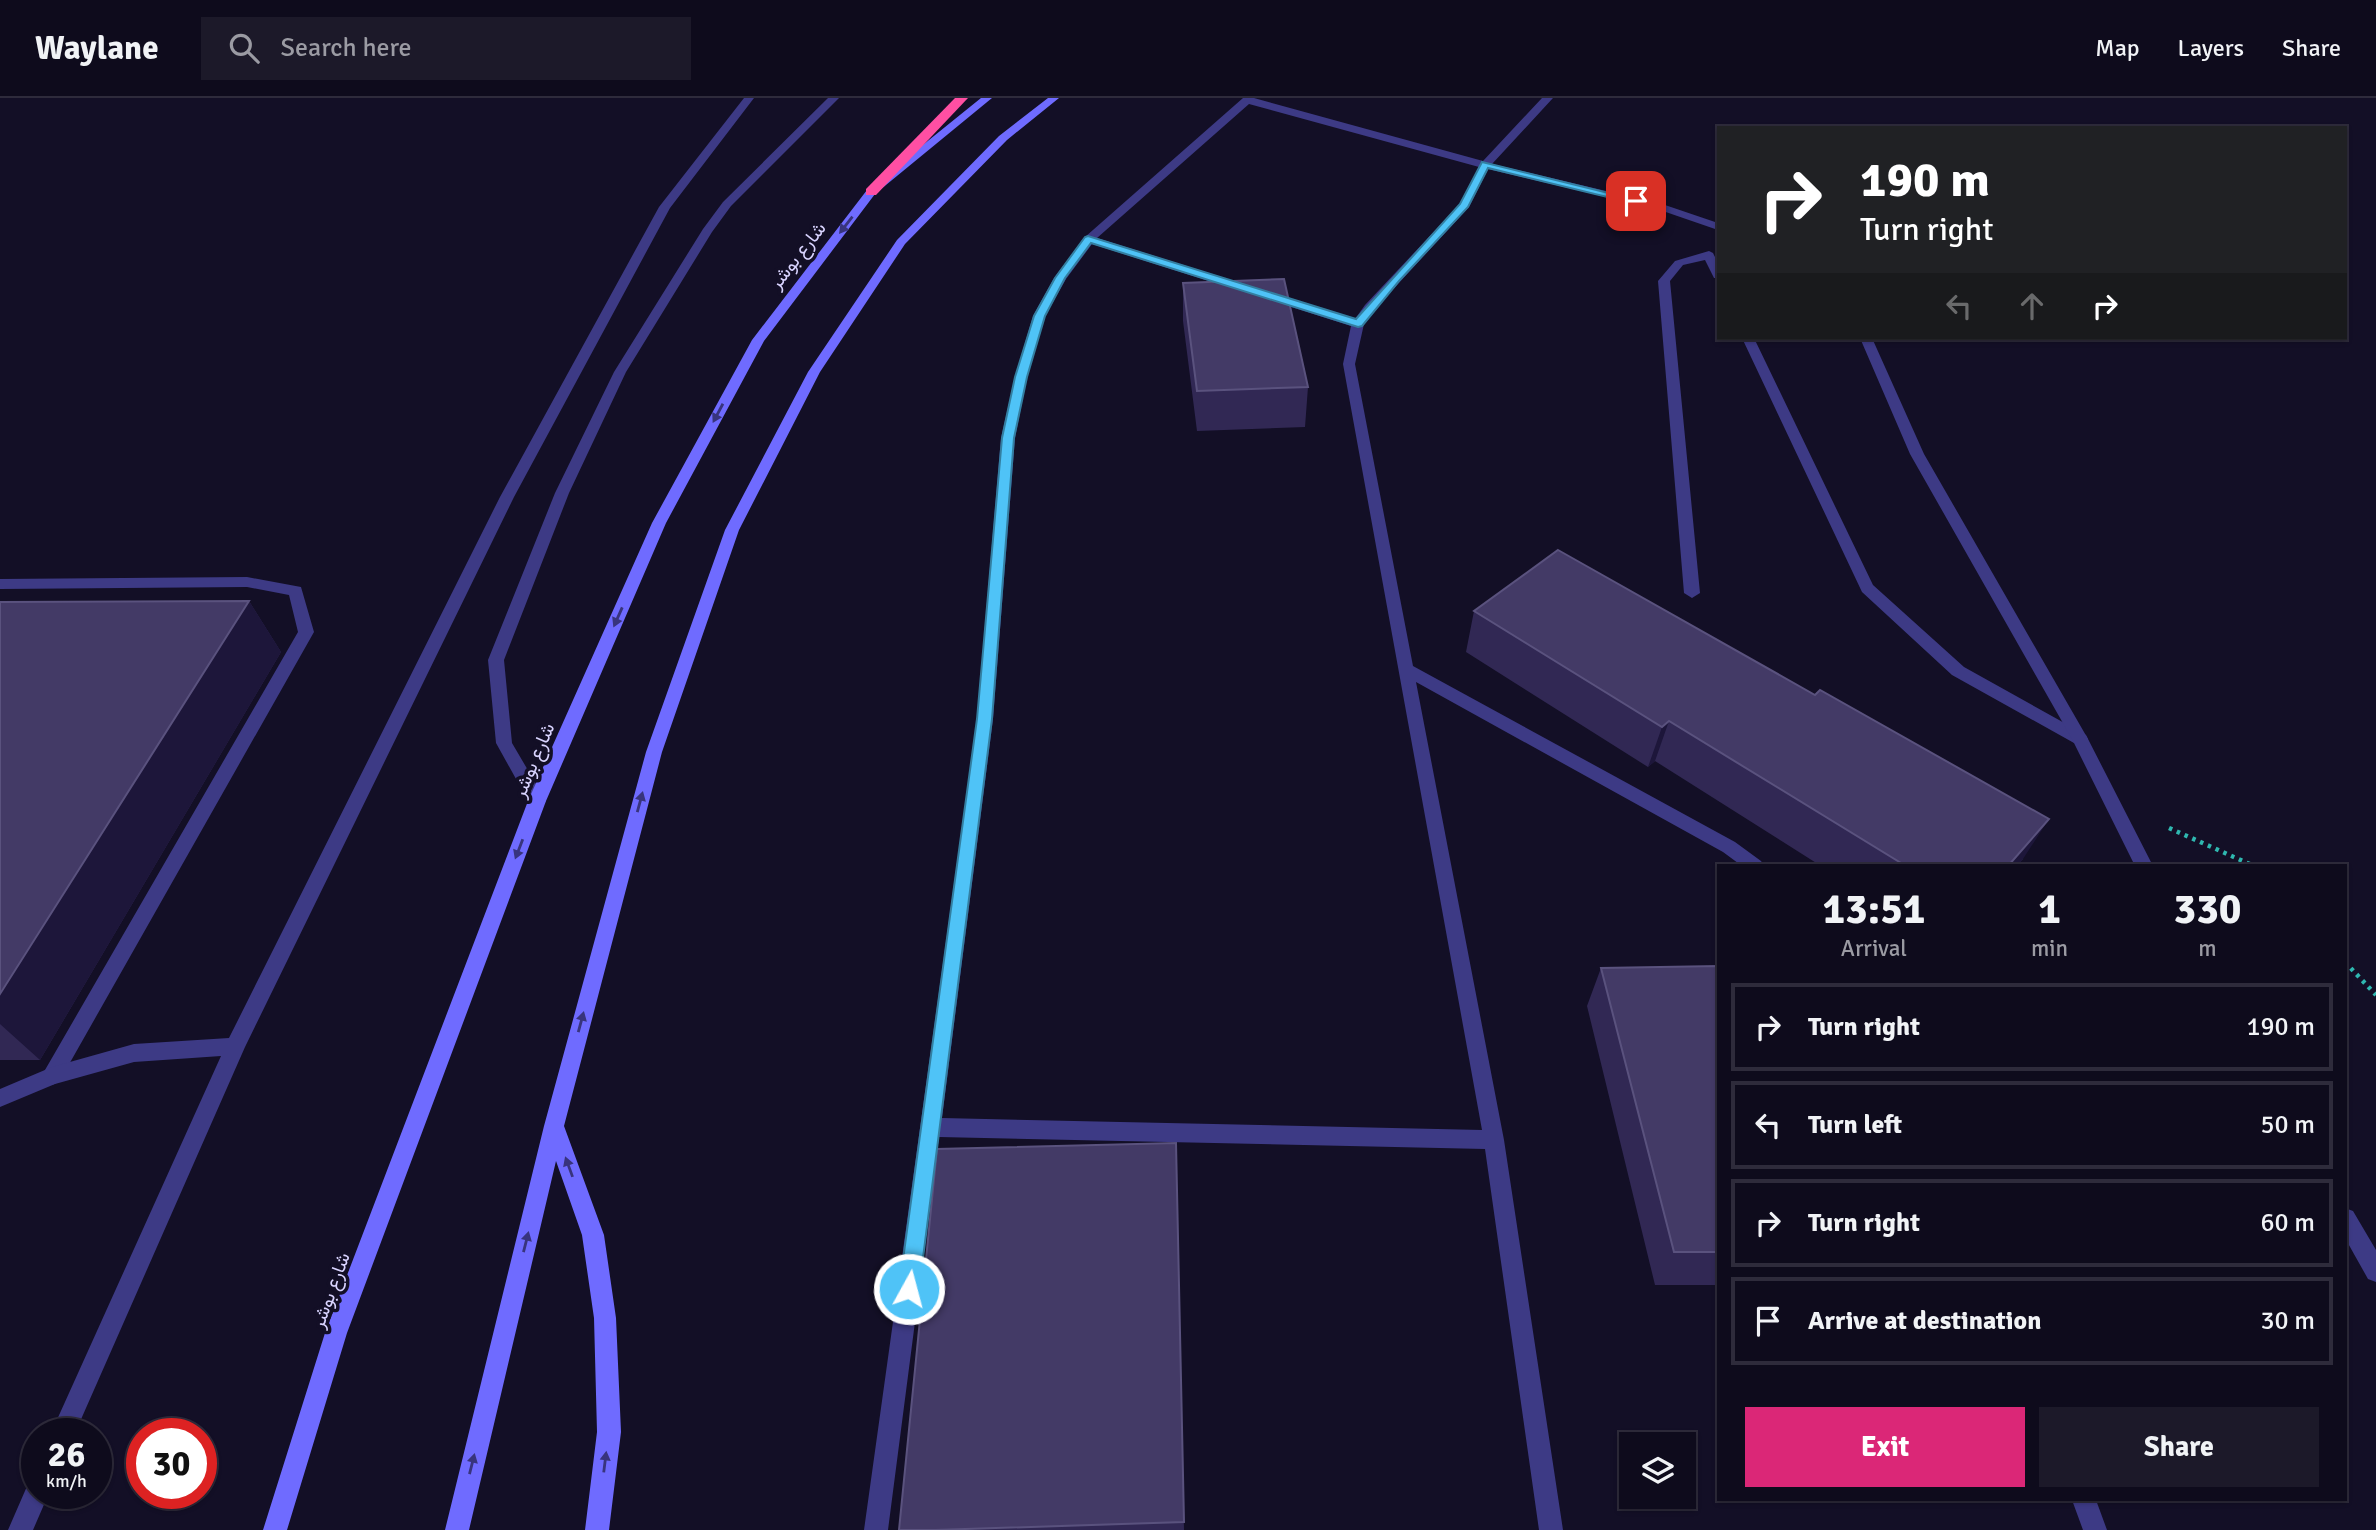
<!DOCTYPE html>
<meta charset="utf-8">
<style>
:root{--surface:#0e0b1c;--page:#1c1929;--text:#f1f3f6;--muted:#9b9ba3;--line:#2e2b3b;--accent:#db2777}
body{margin:0;font-family:Signika,Vazirmatn,sans-serif;background:var(--page);color:var(--text);height:100vh;display:flex;flex-direction:column;font-size:26px;white-space:nowrap}
*{box-sizing:border-box;margin:0}
p{font-size:23px;color:var(--muted)}
.icon{flex:none;width:38px;height:38px;fill:none;stroke:currentColor;stroke-width:2;stroke-linecap:round;stroke-linejoin:round}
.map{position:relative;flex:1;overflow:hidden}
.sheet{position:absolute;left:1717px;top:766px;width:630px;height:637px;display:flex;flex-direction:column;background:var(--surface);border-radius:0px;box-shadow:0 2px 5px #0004,0 0 0 2px var(--line)}
.sheet>*{flex:none}
.guide{position:absolute;left:1717px;top:28px;width:630px;height:214px;border-radius:0px;box-shadow:0 2px 5px #0004,0 0 0 2px var(--line);background:#202124;color:#fff;overflow:hidden}
.fabs{position:absolute;left:1619px;top:1334px;display:grid;gap:14px}
.fabs a{display:grid;place-items:center;width:77px;height:77px;border-radius:0px;background:var(--surface);box-shadow:0 2px 5px #0004,0 0 0 2px var(--line);font-size:35px}
.speed{position:absolute;left:21px;top:1320px;display:flex;gap:14px;font-size:35px;font-weight:700;text-align:center}
.speed>*{display:grid;place-content:center;width:91px;height:91px;border-radius:50%;background:var(--surface);box-shadow:0 2px 5px #0004,0 0 0 2px var(--line);line-height:1}
.speed small{font-size:18px;font-weight:400}
.speed .limit{border:10px solid #d22;background:#fff;color:#111}
.pin{position:absolute;display:grid;place-items:center;width:60px;height:60px;color:#fff;margin:-30px;border-radius:14px;box-shadow:0 4px 10px #0006}
.me{position:absolute;width:77px;margin:-38px;rotate:7deg;stroke-linejoin:round;filter:drop-shadow(0 0 5px #0008)}
.turn{display:flex;align-items:center;gap:24px;height:147px;padding:0 28px;font-size:32px}
.turn .icon{width:91px;height:91px;stroke-width:2.5}
.turn b{display:block;font-size:49px;line-height:60px}
.lanes{display:flex;align-items:center;height:66px;padding:0 28px;background:#0003;justify-content:center;gap:35px;direction:ltr}
.lanes .off{opacity:.35}
.eta{display:flex;justify-content:space-evenly;align-items:center;height:119px;text-align:center}
.eta b{font-size:42px;font-weight:800;line-height:49px}
.action{display:flex;gap:14px;margin-top:auto;padding:14px 28px}
.action a{flex:1;height:80px;border-radius:0px;background:var(--accent);color:#fff;font-size:28px;font-weight:800;line-height:80px;text-align:center}
.action a+a{background:var(--page);color:var(--text)}
ul{padding:0;list-style:none}
li{display:flex;align-items:center;gap:21px;height:88px;margin:0 14px 10px;padding:0 14px;border:4px solid var(--line);border-radius:0px}
li div{flex:1}
li b{display:block;font-size:26px}
li em{font-style:normal}
header{display:flex;align-items:center;gap:42px;box-sizing:border-box;height:98px;padding:0 35px;background:var(--surface);border-bottom:2px solid var(--line)}
header strong{font-size:33px}
nav{display:flex;gap:38px;margin-inline-start:auto;font-size:24px}
.search{width:490px;height:63px;background:var(--page);display:flex;align-items:center;gap:18px;box-sizing:border-box;padding:0 24px;border-radius:0px;color:var(--muted);font-size:26px}
.map>svg:first-child{display:block}
.lines{fill:none;stroke-linecap:round;stroke-linejoin:round}
.path{stroke:#2fb8b0;stroke-width:4.5;stroke-dasharray:3.5 5;stroke-linecap:butt}
.service{fill:#3d3a85;fill-rule:evenodd}
.minor{fill:#3d3a85;fill-rule:evenodd}
.secondary{fill:#6f6bff;fill-rule:evenodd}
.motorway{fill:#ff4fa3;fill-rule:evenodd}
.wall{fill:#312854}
.shaded-wall{fill:#1d163a}
.building{fill:#433a66;stroke:#5a527e;stroke-width:2}
.oneway{fill:#38347d}
.route{fill:#4fc3f7;stroke:#337fa1;stroke-width:2}
.labels{text-anchor:middle;stroke-width:7;stroke-linejoin:round;paint-order:stroke}
.street-label{font-size:19px;fill:#d9d4ff;stroke:#130f26}
</style>
<header>
<strong>Waylane</strong>
<div class="search"><svg class="icon" aria-label="search" viewBox="0 0 24 24"><circle cx="10" cy="10" r="6"/><path d="M15 15l6 6"/></svg>Search here</div>
<nav><a>Map</a><a>Layers</a><a>Share</a></nav>
</header>
<div class="map">
<svg width="2376" height="1432" viewBox="0 0 2376 1432">
<rect width="100%" height="100%" fill="#130f26"/>
<g class="lines">
<path class="path" d="M 2169,730 L 2254,768
M 2345,864 L 2376,897"/>
<path class="service" d="M 1709,153 L 1713,155 L 1718,165 L 1718,180 L 1714,180 L 1705,162 L 1683,167 L 1670,183 L 1700,495 L 1692,500 L 1684,495 L 1658,183 L 1675,163 Z
M 1742,240 L 1754,240 L 1873,487 L 1964,569 L 2086,637 L 2088,641 L 2086,645 L 2074,645 L 1952,577 L 1862,494 Z
M 247,479 L 301,489 L 314,534 L 59,984 L 52,987 L 45,984 L 42,978 L 45,972 L 298,534 L 289,497 L 247,489 L 0,491 L 0,481 Z"/>
<path class="minor" d="M 744,0 L 754,0 L 670,110 L 514,399 L 245,949 L 75,1335 L 51,1335 L 221,958 L 134,964 L 55,986 L 0,1009 L 0,991 L 52,969 L 134,946 L 229,940 L 500,399 L 659,109 Z
M 828,0 L 839,0 L 731,108 L 712,134 L 626,274 L 569,395 L 504,562 L 512,645 L 546,703 L 543,708 L 531,708 L 496,645 L 488,562 L 555,395 L 614,274 L 703,131 L 723,104 Z
M 1243,0 L 1254,0 L 1483,63 L 1542,0 L 1553,0 L 1492,66 L 1665,107 L 1718,125 L 1718,132 L 1657,111 L 1488,71 L 1469,109 L 1373,213 L 1364,226 L 1355,266 L 1413,568 L 1735,744 L 1761,763 L 1764,768 L 1742,768 L 1723,754 L 1416,584 L 1504,1042 L 1563,1432 L 1539,1432 L 1485,1051 L 939,1039 L 888,1432 L 864,1432 L 977,621 L 1001,340 L 1015,279 L 1033,218 L 1054,180 L 1085,139 ZM 1249,6 L 1479,69 L 1460,106 L 1365,207 L 1355,221 L 1097,140 ZM 1092,146 L 1351,228 L 1343,266 L 1482,1032 L 942,1020 L 993,621 L 1015,340 L 1027,279 L 1045,218 L 1066,181 Z
M 1860,240 L 1872,240 L 1924,356 L 2088,641 L 2153,768 L 2135,768 L 2072,641 L 1910,356 Z
M 2345,1110 L 2353,1113 L 2376,1152 L 2376,1184 L 2368,1181 L 2345,1140 Z
M 37,1383 L 37,1395 L 49,1395 L 33,1432 L 8,1432 L 28,1386 Z
M 2072,1402 L 2096,1402 L 2107,1432 L 2083,1432 Z"/>
<path class="secondary" d="M 981,0 L 992,0 L 875,96 L 764,243 L 666,425 L 546,703 L 347,1235 L 287,1432 L 263,1432 L 325,1235 L 528,703 L 652,425 L 752,242 L 867,92 Z
M 1048,0 L 1059,0 L 1007,42 L 905,146 L 820,274 L 739,432 L 662,654 L 564,1028 L 604,1137 L 616,1220 L 621,1334 L 609,1432 L 585,1432 L 597,1334 L 594,1220 L 582,1137 L 556,1063 L 469,1432 L 445,1432 L 544,1028 L 646,654 L 725,432 L 808,274 L 897,142 L 999,38 Z"/>
<path class="motorway" d="M 955,0 L 968,0 L 876,97 L 866,97 L 866,91 Z"/>
</g>
<path class="wall" d="M 1183,185 L 1308,289 L 1305,329 L 1197,333 L 1183,223 Z
M 249,503 L 281,554 L 40,962 L 0,962 L 0,504 Z
M 1474,513 L 2023,761 L 2016,768 L 1821,768 L 1655,663 L 1648,669 L 1466,554 Z
M 1718,868 L 1718,1187 L 1655,1187 L 1587,908 L 1601,870 Z
M 1176,1045 L 1184,1432 L 899,1432 Z"/>
<path class="shaded-wall" d="M 249,503 L 281,554 L 40,962 L 0,926 L 0,896 Z
M 1669,623 L 1655,663 L 1648,669 L 1662,629 Z
M 2049,721 L 2023,761 L 2016,768 L 2008,768 Z"/>
<path class="building" d="M 1284,181 L 1308,289 L 1197,293 L 1183,185 Z
M 1558,452 L 1815,597 L 1820,592 L 2049,721 L 2008,768 L 1906,768 L 1669,623 L 1662,629 L 1474,513 Z
M 249,503 L 0,896 L 0,504 Z
M 1718,868 L 1718,1154 L 1674,1154 L 1601,870 Z
M 1176,1045 L 1184,1424 L 935,1432 L 899,1432 L 937,1051 Z"/>
<defs><path id="oneway-solid" d="M-6-.8H1V-3.2L6.5 0L1 3.2V.8H-6Z" transform="scale(1.75)"/></defs>
<g class="oneway">
<use href="#oneway-solid" transform="translate(846 127) rotate(128)"/>
<use href="#oneway-solid" transform="translate(718 315) rotate(118)"/>
<use href="#oneway-solid" transform="translate(618 519) rotate(114)"/>
<use href="#oneway-solid" transform="translate(640 704) rotate(-75)"/>
<use href="#oneway-solid" transform="translate(519 751) rotate(111)"/>
<use href="#oneway-solid" transform="translate(581 924) rotate(-75)"/>
<use href="#oneway-solid" transform="translate(569 1069) rotate(-110)"/>
<use href="#oneway-solid" transform="translate(526 1144) rotate(-76)"/>
<use href="#oneway-solid" transform="translate(605 1364) rotate(-83)"/>
<use href="#oneway-solid" transform="translate(472 1366) rotate(-76)"/>
</g>
<path class="route" d="M 1482,64 L 1641,103 L 1636,106 L 1488,70 L 1468,109 L 1399,183 L 1362,228 L 1358,229 L 1091,145 L 1065,180 L 1045,218 L 1027,279 L 1014,340 L 992,621 L 919,1191 L 916,1198 L 909,1200 L 902,1198 L 899,1191 L 977,621 L 1002,340 L 1015,279 L 1034,218 L 1055,180 L 1085,139 L 1088,138 L 1356,221 L 1460,106 Z"/>
<g class="labels">
<g class="street-label">
<text transform="translate(797 157) rotate(-52)" y="7">شارع بوشر</text>
<text transform="translate(533 662) rotate(-67)" y="7">شارع بوشر</text>
<text transform="translate(330 1192) rotate(-70)" y="7">شارع بوشر</text>
</g>
</g>
</svg>
<div class="fabs">
<a><svg class="icon" aria-label="layers" viewBox="0 0 24 24"><path d="M12 4l9 5-9 5-9-5zM3 14l9 5 9-5"/></svg></a>
</div>
<div class="speed"><div>26<small>km/h</small></div><div class="limit">30</div></div>
<div class="pin" style="left:1636px;top:103px;background:#d93025"><svg class="icon" aria-label="arrive" viewBox="0 0 24 24"><path d="M6 21V4h12l-3 4 3 4H6"/></svg></div>
<svg class="me" style="left:909px;top:1191px" viewBox="-20 -20 40 40"><circle r="17" fill="#4fc3f7" stroke="#fff" stroke-width="3"/><path d="M0-11L8 9 0 5-8 9z" fill="#fff"/></svg>
<div class="guide">
<div class="turn"><svg class="icon" aria-label="right" viewBox="0 0 24 24"><path d="M7 20v-9h11M14 6l5 5-5 5"/></svg><div><b>190 m</b>Turn right</div></div>
<div class="lanes"><svg class="icon off" aria-label="left" viewBox="0 0 24 24"><path d="M17 20v-9H6M10 6l-5 5 5 5"/></svg><svg class="icon off" aria-label="ahead" viewBox="0 0 24 24"><path d="M12 20V5M6 11l6-6 6 6"/></svg><svg class="icon" aria-label="right" viewBox="0 0 24 24"><path d="M7 20v-9h11M14 6l5 5-5 5"/></svg></div>
</div>
<section class="sheet">
<div class="eta">
<div><b>13:51</b><p>Arrival</p></div>
<div><b>1</b><p>min</p></div>
<div><b>330</b><p>m</p></div>
</div>
<ul>
<li><svg class="icon" aria-label="right" viewBox="0 0 24 24"><path d="M7 20v-9h11M14 6l5 5-5 5"/></svg><div><b>Turn right</b></div><em>190 m</em></li>
<li><svg class="icon" aria-label="left" viewBox="0 0 24 24"><path d="M17 20v-9H6M10 6l-5 5 5 5"/></svg><div><b>Turn left</b></div><em>50 m</em></li>
<li><svg class="icon" aria-label="right" viewBox="0 0 24 24"><path d="M7 20v-9h11M14 6l5 5-5 5"/></svg><div><b>Turn right</b></div><em>60 m</em></li>
<li><svg class="icon" aria-label="arrive" viewBox="0 0 24 24"><path d="M6 21V4h12l-3 4 3 4H6"/></svg><div><b>Arrive at destination</b></div><em>30 m</em></li>
</ul>
<div class="action"><a>Exit</a><a>Share</a></div>
</section>
</div>
